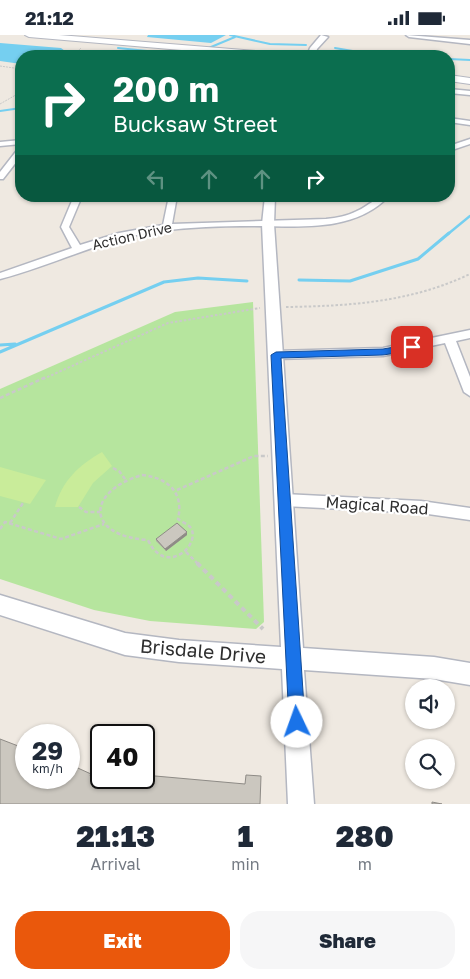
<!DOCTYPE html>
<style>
:root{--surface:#fff;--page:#f6f6f7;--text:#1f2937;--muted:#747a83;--accent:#ea580c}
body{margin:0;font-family:"Golos Text",sans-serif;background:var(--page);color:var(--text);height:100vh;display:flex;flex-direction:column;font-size:19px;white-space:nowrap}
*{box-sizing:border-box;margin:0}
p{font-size:16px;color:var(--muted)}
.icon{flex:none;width:28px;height:28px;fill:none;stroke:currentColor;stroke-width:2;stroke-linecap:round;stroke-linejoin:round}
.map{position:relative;height:769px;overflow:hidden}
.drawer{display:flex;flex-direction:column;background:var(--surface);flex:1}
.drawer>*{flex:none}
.hud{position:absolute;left:15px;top:15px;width:440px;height:152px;border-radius:20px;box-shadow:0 1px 4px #0004;background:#0b6e4f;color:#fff;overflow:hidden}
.fabs{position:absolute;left:405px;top:644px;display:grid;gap:10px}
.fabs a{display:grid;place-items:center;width:50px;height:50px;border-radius:50%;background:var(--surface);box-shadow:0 1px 4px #0004;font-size:25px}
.speed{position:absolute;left:15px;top:689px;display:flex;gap:10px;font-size:25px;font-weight:700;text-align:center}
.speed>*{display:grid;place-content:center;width:65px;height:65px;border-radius:50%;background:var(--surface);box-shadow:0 1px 4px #0004;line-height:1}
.speed small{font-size:12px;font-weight:400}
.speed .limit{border:2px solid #111;border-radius:8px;background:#fff;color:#111}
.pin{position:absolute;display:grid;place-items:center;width:42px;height:42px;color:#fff;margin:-21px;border-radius:10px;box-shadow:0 2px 8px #0006}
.me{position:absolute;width:55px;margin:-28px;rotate:357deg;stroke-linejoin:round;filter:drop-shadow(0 0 4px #0008)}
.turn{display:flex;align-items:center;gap:18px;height:105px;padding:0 15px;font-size:22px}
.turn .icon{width:65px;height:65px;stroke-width:2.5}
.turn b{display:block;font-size:35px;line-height:42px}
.lanes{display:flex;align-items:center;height:48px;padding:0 15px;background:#0003;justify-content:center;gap:25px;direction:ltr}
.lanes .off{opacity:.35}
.eta{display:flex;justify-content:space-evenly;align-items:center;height:85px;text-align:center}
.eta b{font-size:30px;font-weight:800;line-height:35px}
.button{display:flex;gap:10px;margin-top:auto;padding:10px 15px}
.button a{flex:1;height:58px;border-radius:20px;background:var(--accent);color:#fff;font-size:20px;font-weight:800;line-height:58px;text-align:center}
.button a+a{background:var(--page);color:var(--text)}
.status{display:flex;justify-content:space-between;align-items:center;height:35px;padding:0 25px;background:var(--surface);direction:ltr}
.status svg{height:14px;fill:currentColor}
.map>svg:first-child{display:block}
.green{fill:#b6e59e}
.pitch{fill:#c9ec9a}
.water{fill:#75cff0}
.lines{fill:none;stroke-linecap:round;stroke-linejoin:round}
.stream-far2{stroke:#75cff0;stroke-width:2}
.stream-far1{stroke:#75cff0;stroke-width:2.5}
.stream{stroke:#75cff0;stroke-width:3}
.minor-casing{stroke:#b4b7c1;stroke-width:3}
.tertiary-casing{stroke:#b4b7c1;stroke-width:3}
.secondary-casing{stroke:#b4b7c1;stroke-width:2}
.path-far3{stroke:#c9c9c9;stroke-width:1;stroke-dasharray:2 1;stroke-linecap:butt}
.path-far2{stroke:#c9c9c9;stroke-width:2;stroke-dasharray:2.5 2;stroke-linecap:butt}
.path-far1{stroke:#c9c9c9;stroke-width:2.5;stroke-dasharray:4 2.5;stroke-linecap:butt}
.path{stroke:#c9c9c9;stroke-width:4;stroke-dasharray:5 4;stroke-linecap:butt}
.minor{fill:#fff;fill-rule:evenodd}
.tertiary{fill:#fff;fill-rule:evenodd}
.secondary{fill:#fff;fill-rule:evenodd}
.wall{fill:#afaba4}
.shaded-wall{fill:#8e8b86}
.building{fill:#cbc7bf;stroke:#8e8b86}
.route{fill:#1a73e8;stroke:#114b97}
.labels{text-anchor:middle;stroke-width:4.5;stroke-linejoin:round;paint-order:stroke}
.far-street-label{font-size:14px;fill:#2e2e2e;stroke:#fff}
.street-label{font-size:16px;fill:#2e2e2e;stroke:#fff}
.near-street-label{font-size:19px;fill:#2e2e2e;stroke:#fff}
</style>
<div class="status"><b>21:12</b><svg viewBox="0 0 49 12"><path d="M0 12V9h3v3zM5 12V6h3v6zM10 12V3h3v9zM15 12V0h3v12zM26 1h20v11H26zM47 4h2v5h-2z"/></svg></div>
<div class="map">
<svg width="470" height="769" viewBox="0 0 470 769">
<rect width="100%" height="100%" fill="#efe9e1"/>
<path class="green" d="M 253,267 L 264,587 L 256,594 L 150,586 L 94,575 L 0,544 L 0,354 L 175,277 Z"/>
<path class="pitch" d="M 102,417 L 112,431 L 93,448 L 78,472 L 55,472 C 62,446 79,430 102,417 Z
M 0,432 L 46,445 L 30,469 L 0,461 Z"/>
<path class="water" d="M 148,0 L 226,0 L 211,8 L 147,2 Z
M 0,8 L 61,13 L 65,16 L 58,21 L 21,21 L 21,29 L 0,26 Z"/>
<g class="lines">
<path class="stream-far2" d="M 230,0 L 270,9 L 306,10
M 118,13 L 186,20
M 335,13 L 376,20 L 406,21
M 199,17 L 235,2
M 104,21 L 112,16
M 449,24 L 470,25
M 0,76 L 21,73"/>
<path class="stream-far1" d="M 448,199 L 470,181"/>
<path class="stream" d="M 299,245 L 350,246 L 418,224 L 449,198
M 0,310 L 15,309
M 0,317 L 164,247 L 198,243 L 247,246"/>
<g class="minor-casing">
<path id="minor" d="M 406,0 L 470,5 L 470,9 L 409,2 Z
M 449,54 L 470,56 L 470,60 L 449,58 Z
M 449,83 L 470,86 L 470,90 L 449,87 Z
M 470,104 L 470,109 L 449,116 L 449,111 Z
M 21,105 L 21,109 L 0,111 L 0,107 Z
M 18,114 L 21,114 L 21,121 L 3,144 L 0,144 L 0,137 Z
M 74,161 L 82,161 L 69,192 L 80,210 L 119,198 L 163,190 L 169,161 L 177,161 L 172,189 L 326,184 C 337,183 347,181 357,176 C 369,171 376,161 389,161 C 354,198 298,191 252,191 C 221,191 191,192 160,196 C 104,203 55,230 0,244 L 0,238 L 72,213 L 61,192 Z
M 470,295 L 470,303 L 456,306 L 470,342 L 470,361 L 464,357 L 445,308 L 383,321 L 276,324 L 270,320 L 276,316 L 383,313 Z
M 284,459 L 421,466 L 470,473 L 470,485 L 421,478 L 284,471 L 279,469 L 277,465 L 279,461 Z"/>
</g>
<g class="tertiary-casing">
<path id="tertiary" d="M 321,0 L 328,2 L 317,14 L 315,21 L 307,21 L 310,13 Z
M 265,161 L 275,161 L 274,189 L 303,613 L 434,622 L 470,628 L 470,650 L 434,644 L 304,635 L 314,769 L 288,769 L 282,634 L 179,627 L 125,620 L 0,580 L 0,560 L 125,598 L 179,605 L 281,612 L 262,189 Z"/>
</g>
<g class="secondary-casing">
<path id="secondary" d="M 25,0 L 59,0 L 280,18 L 284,21 L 252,21 L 29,2 Z
M 449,40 L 470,43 L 470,49 L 449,46 Z"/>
</g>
<path class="path-far3" d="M 73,21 L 81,13
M 0,31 L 21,34
M 0,69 L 21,57"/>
<path class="path-far2" d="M 286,272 C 351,271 411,267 470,239
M 43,344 L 168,288 L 260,273"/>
<path class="path-far1" d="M 0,363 L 46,342
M 113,433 L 119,436 L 125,444
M 142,440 C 168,443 184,457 178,484 C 182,487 188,489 191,493 C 201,511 165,542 148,505 C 86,501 85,457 142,440 Z
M 177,455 L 254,421 L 268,421
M 79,472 L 86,477 L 100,477
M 10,488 L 23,468
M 0,494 L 5,487 L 61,504 L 104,489
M 186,517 L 199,530"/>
<path class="path" d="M 197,528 L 263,594"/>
<use href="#minor" class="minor"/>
<use href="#tertiary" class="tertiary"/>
<use href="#secondary" class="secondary"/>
</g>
<path class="wall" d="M 187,497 L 187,500 L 166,516 L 156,506 L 156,504 Z"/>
<path class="shaded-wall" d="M 187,497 L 187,500 L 166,516 L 165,514 Z"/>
<path class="building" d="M 177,488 L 187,497 L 165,514 L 156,504 Z
M 0,704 L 26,714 L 26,742 L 69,742 L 69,729 L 91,739 L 90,741 L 128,749 L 129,742 L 144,742 L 144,740 L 245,749 L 246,740 L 261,741 L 260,769 L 0,769 Z
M 432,767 L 442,769 L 432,769 Z"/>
<path class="route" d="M 412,309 L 418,312 L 416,315 L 383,320 L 281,323 L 305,687 L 303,693 L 297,695 L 291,693 L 289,687 L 271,320 L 276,317 L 383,314 Z"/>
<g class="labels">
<g class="far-street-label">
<text transform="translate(132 201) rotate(-13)" y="5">Action Drive</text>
</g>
<g class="street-label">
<text transform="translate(377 470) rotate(4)" y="6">Magical Road</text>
</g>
<g class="near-street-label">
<text transform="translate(203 616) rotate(5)" y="7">Brisdale Drive</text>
</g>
</g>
</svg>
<div class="fabs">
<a><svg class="icon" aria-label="sound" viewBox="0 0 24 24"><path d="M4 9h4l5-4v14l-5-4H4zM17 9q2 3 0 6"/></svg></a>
<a><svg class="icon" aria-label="search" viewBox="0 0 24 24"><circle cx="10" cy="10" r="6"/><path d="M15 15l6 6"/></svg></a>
</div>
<div class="speed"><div>29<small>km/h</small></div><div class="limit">40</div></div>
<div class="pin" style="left:412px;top:312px;background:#d93025"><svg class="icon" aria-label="arrive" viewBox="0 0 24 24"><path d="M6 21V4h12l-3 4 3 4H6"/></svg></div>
<svg class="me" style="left:297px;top:687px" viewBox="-20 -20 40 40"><circle r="19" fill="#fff"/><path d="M0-13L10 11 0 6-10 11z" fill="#1a73e8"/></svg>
<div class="hud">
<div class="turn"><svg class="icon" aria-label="right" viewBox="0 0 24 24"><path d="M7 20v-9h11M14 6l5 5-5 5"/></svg><div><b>200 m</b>Bucksaw Street</div></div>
<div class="lanes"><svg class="icon off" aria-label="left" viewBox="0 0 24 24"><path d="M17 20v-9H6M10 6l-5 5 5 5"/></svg><svg class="icon off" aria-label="ahead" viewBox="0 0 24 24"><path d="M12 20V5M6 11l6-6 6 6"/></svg><svg class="icon off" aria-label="ahead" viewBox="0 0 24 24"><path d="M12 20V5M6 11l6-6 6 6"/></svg><svg class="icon" aria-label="right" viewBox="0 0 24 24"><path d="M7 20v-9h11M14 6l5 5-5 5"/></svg></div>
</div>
</div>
<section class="drawer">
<div class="eta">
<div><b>21:13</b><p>Arrival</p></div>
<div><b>1</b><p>min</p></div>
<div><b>280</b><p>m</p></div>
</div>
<div class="button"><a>Exit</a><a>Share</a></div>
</section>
